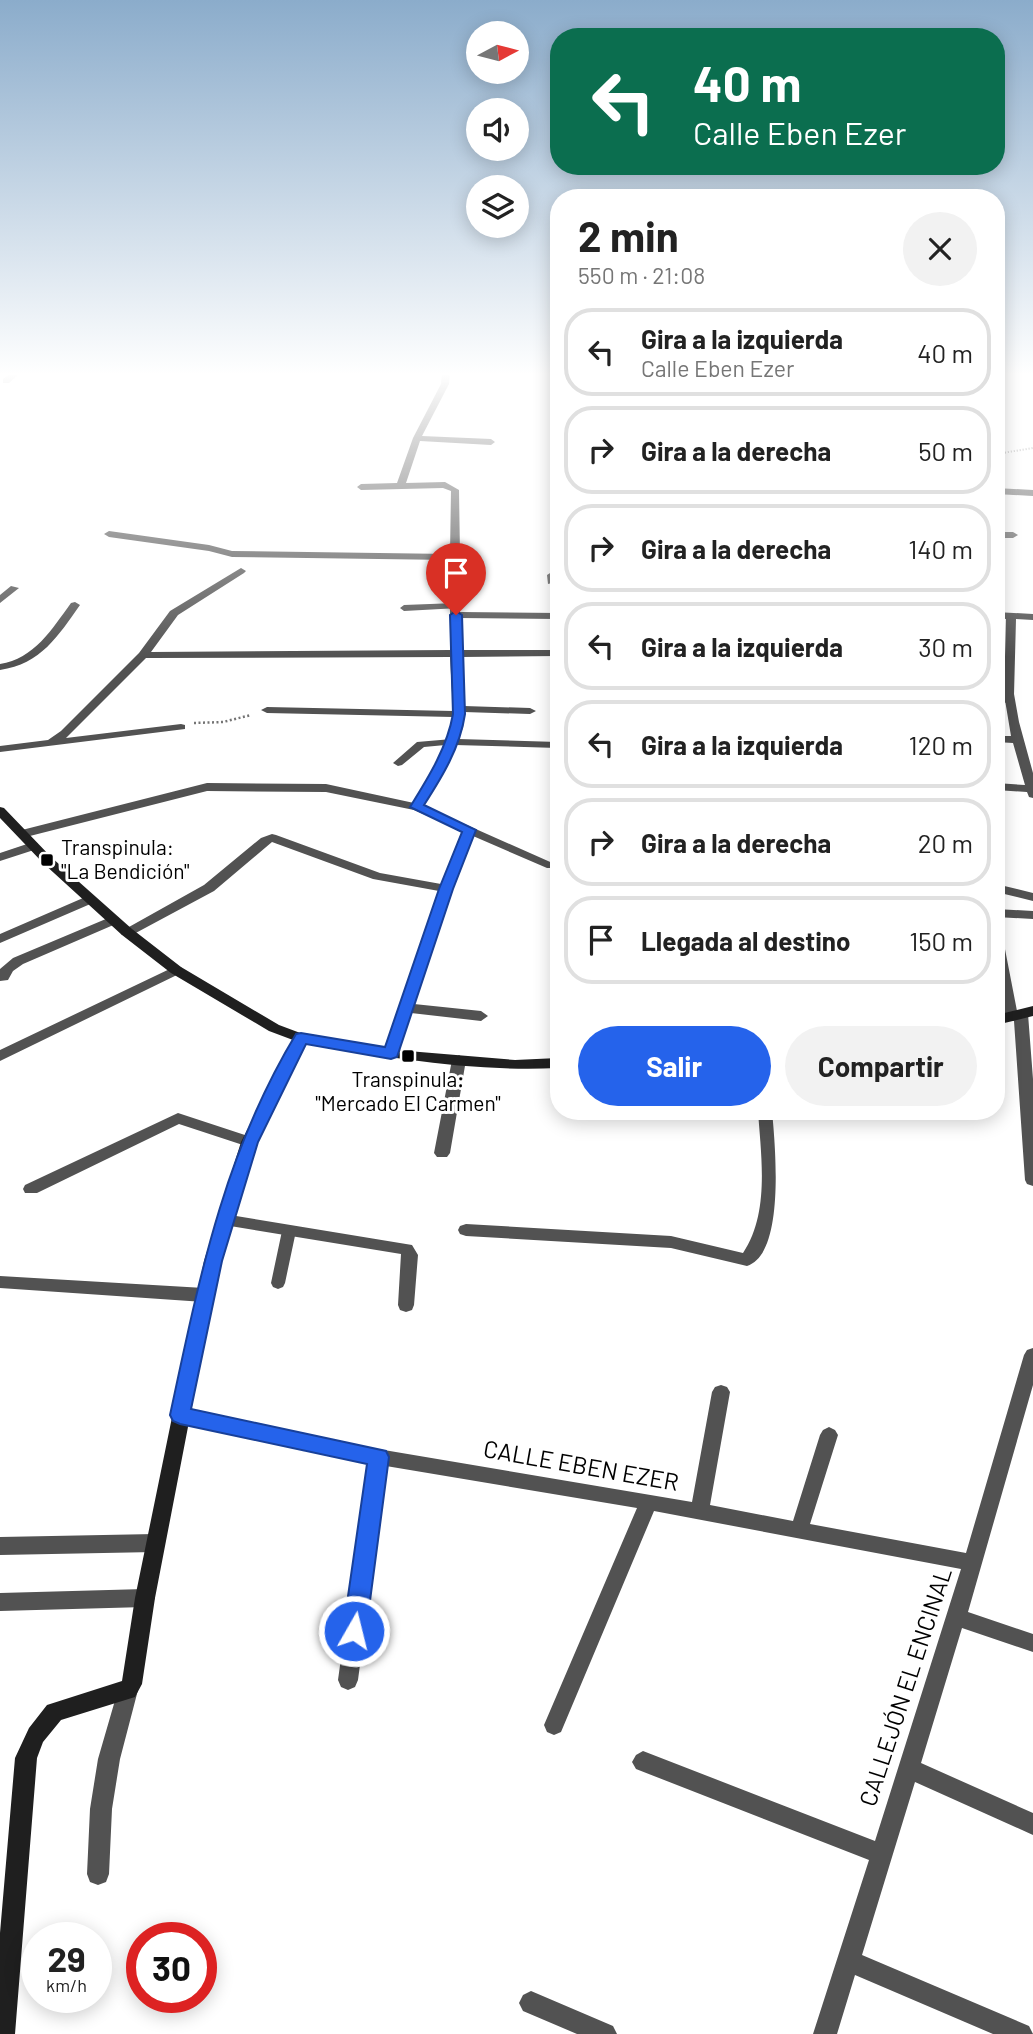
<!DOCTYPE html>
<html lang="es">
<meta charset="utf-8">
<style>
:root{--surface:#fff;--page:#f2f2f2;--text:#222;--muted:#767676;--line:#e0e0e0;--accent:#2563eb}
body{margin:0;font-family:Barlow,sans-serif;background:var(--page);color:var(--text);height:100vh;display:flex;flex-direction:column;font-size:26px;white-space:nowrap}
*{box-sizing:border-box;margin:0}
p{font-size:23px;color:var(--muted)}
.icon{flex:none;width:38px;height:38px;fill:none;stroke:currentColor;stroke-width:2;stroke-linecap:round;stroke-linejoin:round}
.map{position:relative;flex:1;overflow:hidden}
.panel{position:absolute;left:550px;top:189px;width:455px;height:931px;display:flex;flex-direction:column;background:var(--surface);border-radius:28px;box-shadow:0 4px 18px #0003}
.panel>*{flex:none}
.hud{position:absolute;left:550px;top:28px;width:455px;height:147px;border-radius:28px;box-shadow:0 4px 18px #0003;background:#0b6e4f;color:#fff;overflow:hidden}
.needle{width:46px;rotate:83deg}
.fabs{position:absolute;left:466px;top:21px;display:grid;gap:14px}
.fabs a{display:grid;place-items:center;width:63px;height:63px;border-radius:50%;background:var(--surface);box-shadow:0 4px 18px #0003;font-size:35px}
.speed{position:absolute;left:21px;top:1922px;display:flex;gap:14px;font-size:35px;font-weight:700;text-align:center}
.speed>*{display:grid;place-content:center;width:91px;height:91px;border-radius:50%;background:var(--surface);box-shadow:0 4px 18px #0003;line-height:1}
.speed small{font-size:18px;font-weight:400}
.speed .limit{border:10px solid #d22;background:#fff;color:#111}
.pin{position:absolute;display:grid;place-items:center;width:60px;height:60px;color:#fff;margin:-72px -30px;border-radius:50% 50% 50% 0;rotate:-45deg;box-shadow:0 0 7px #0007}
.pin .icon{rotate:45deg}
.me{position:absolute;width:77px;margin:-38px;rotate:8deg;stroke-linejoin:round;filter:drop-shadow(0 0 5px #0008)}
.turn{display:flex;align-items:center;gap:24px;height:147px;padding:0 28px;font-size:32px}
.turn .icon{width:91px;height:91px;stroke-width:2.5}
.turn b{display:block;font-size:49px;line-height:60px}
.round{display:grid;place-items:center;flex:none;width:74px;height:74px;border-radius:37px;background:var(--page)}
.headline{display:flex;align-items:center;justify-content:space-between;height:119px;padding:0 28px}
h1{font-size:42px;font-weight:700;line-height:52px}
.primary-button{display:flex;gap:14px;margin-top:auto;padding:14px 28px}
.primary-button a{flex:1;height:80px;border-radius:42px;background:var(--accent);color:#fff;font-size:28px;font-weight:700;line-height:80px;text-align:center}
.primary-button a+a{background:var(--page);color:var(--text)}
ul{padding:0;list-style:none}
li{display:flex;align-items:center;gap:21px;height:88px;margin:0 14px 10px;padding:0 14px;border:4px solid var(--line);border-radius:28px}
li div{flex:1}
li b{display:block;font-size:26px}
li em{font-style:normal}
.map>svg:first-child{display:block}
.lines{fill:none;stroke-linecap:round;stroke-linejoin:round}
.path-far1{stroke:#747474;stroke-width:2;stroke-dasharray:1 2;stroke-linecap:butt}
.path{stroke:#747474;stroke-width:2.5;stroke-dasharray:2 2.5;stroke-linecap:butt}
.lane{fill:#525252;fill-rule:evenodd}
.street{fill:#525252;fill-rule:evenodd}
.secondary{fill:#1f1f1f;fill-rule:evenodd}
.route{fill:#2563eb;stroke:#184099;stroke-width:2}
.poi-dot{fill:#000;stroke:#fff;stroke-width:2.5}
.labels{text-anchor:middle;stroke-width:6;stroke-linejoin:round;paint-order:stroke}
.poi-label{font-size:21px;fill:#000;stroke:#fff;text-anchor:start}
.near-street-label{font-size:24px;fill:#000;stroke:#fff}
</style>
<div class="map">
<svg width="1033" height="2034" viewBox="0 0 1033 2034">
<rect width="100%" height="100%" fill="#fff"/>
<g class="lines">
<path class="path-far1" d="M 996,454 L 1033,448"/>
<path class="path" d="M 194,723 L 223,722 L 251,715"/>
<path class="lane" d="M 456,603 L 460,606 L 459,608 L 404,611 L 400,608 L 404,605 Z
M 996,696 L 1010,697 L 1015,700 L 1010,703 L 996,702 Z
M 452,739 L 457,742 L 456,744 L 424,747 L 402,765 L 398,766 L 393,763 L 417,742 Z
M 289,1226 L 294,1227 L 296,1231 L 285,1283 L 283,1287 L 278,1289 L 273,1287 L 271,1283 L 282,1231 L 284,1227 Z"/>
<path class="street" d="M 12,372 L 21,372 L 9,383 L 3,383 L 3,379 Z
M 442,372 L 450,372 L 449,384 L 422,436 L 491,439 L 495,442 L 491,445 L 420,441 L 406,483 L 445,482 L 459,490 L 460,555 L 462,557 L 460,559 L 460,612 L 558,613 L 558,619 L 460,618 L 460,650 L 558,650 L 558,656 L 461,657 L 464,706 L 530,708 L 536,711 L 530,714 L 464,712 L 463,728 L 458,739 L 558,742 L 558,748 L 455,745 L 445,770 L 424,806 L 557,865 L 555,868 L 547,868 L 473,836 L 452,889 L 414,1004 L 481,1011 L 488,1016 L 481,1021 L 411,1013 L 398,1053 L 391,1058 L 384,1053 L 439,891 L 373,879 L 272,842 L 214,891 L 132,935 L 122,935 L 120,932 L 204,885 L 261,838 L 272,834 L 276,835 L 380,873 L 441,884 L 462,831 L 414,810 L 326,792 L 207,791 L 22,838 L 16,834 L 18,831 L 207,783 L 326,784 L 414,803 C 429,777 448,748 453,717 L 267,713 L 261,710 L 267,707 L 453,711 L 450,657 L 146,658 L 66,738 L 181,724 L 185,725 L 185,729 L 0,752 L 0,746 L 48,740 L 61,731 L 139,653 L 170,611 L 241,568 L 246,571 L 244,573 L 178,615 L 151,652 L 450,650 L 450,560 L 232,557 L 209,551 L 109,537 L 104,534 L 109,531 L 209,545 L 232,551 L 450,554 L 451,491 L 443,488 L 361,490 L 357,487 L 361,484 L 397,483 L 413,438 L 441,384 Z
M 996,488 L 1033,490 L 1033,496 L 996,494 Z
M 996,532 L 1013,532 L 1018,535 L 1013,538 L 996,538 Z
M 558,568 L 556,582 L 548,584 L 547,575 Z
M 11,586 L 19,588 L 0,603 L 0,595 Z
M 75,602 L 80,605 C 58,636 41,664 0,670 L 0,664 C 34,659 52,629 71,603 Z
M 996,612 L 1033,614 L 1033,620 L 1016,619 L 1014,694 L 1019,722 L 1033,773 L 1033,798 L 1029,797 L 1027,792 L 996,790 L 996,783 L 1025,785 L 1013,743 L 996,742 L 996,736 L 1011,736 L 1004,694 L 1006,619 L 996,618 Z
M 33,842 L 37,843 L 39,846 L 37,849 L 0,861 L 0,853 Z
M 996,884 L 1033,893 L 1033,901 L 996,892 Z
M 90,895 L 96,899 L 95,902 L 0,943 L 0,934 Z
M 996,909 L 1033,911 L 1033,919 L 996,917 Z
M 113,916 L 118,917 L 120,920 L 118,923 L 23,964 L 13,971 L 8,980 L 0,981 L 0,969 L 13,958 Z
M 996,940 L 1002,941 L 1004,944 L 1017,1011 L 1026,1011 L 1028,1014 L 1033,1079 L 1033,1186 L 1027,1184 L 1025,1180 L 1014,1021 L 1006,1020 L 1004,1017 L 996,973 Z
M 176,966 L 181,967 L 183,970 L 181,973 L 0,1061 L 0,1050 Z
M 459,1055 L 466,1060 L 450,1153 L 447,1157 L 437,1157 L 434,1153 L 452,1060 Z
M 758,1111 L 772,1111 C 775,1143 786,1254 747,1266 L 671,1248 L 466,1236 L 460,1234 L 458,1230 L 460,1226 L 466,1224 L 671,1236 L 743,1253 C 770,1213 761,1156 758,1111 Z
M 178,1113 L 254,1138 L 257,1142 L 254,1146 L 249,1147 L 179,1124 L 37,1193 L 25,1193 L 23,1189 L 25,1185 Z
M 224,1214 L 412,1245 L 418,1255 L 414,1305 L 412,1310 L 406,1312 L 400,1310 L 398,1305 L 401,1254 L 218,1224 L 216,1220 L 218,1216 Z
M 0,1276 L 204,1288 L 210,1290 L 212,1295 L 210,1300 L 204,1302 L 0,1288 Z
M 1033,1348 L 1033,1385 L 968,1612 L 1033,1634 L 1033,1652 L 962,1628 L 921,1763 L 1033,1813 L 1033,1835 L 915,1782 L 862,1955 L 1029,2026 L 1033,2034 L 993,2034 L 855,1975 L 837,2034 L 813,2034 L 869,1860 L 636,1769 L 632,1762 L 636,1755 L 643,1751 L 875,1841 L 961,1569 L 654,1511 L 561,1732 L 554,1735 L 547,1732 L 544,1725 L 637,1508 L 386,1466 L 358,1680 L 355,1687 L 348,1690 L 341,1687 L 338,1680 L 368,1463 L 180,1422 L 174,1420 L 171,1415 L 174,1410 L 180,1408 L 378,1449 L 692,1502 L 712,1392 L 715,1387 L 721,1385 L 727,1387 L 730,1392 L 710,1505 L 793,1521 L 820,1435 L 823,1430 L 829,1427 L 835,1430 L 838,1435 L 810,1524 L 966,1553 L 1024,1355 L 1027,1350 Z
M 155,1534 L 162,1537 L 165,1543 L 162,1549 L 155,1552 L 0,1555 L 0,1537 Z
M 145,1589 L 152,1592 L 155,1598 L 152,1604 L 145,1607 L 0,1611 L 0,1593 Z
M 128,1680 L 135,1683 L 138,1690 L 120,1759 L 112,1809 L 109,1874 L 106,1882 L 98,1885 L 90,1882 L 87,1874 L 90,1809 L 98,1759 L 118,1690 L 121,1683 Z
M 531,1991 L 613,2026 L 617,2034 L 577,2034 L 523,2011 L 519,2003 L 523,1995 Z"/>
<path class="secondary" d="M 0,807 L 4,808 L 51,857 L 132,929 L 181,967 L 279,1025 L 303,1034 L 408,1051 L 515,1060 L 558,1058 L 558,1068 C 473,1072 389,1058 305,1043 L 257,1142 L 220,1261 L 155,1598 L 142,1684 L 135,1697 L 61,1720 L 43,1742 L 37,1758 L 15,2034 L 0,2034 L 0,1933 L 15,1758 L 29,1728 L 47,1705 L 122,1681 L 135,1598 L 204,1261 L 241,1142 L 293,1040 L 269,1031 L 171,973 L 122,935 L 43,863 L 0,818 Z
M 1033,1006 L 1033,1016 L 996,1025 L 996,1015 Z"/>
</g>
<linearGradient id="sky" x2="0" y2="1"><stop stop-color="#8baccb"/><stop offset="0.57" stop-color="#fff"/><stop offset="1" stop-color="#fff" stop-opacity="0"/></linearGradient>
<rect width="1033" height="657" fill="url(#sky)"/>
<path class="route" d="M 456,611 L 462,615 L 465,714 C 460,748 442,777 424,805 L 476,830 L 453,889 L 397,1057 L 391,1059 L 306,1044 L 258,1142 L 222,1261 L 191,1409 L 386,1451 L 389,1457 L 366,1631 L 362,1638 L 354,1641 L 346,1638 L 343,1631 L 367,1464 L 180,1424 L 173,1421 L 170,1415 C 199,1280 223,1155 296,1034 L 301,1033 L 385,1047 L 439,889 L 462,832 L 410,807 C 428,778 447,748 453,714 L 450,615 Z"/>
<g class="poi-dot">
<rect x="40" y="853" width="14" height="14" rx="3.5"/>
<rect x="401" y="1049" width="14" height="14" rx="3.5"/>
</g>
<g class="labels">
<g class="poi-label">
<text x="61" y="855">Transpinula:<tspan x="61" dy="24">"La Bendición"</tspan></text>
<text x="408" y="1087" text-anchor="middle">Transpinula:<tspan x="408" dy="24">"Mercado El Carmen"</tspan></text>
</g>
<g class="near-street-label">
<text transform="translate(581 1466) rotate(10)" y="8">CALLE EBEN EZER</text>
<text transform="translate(906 1687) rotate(-72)" y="8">CALLEJÓN EL ENCINAL</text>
</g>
</g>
</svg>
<div class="fabs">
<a><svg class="needle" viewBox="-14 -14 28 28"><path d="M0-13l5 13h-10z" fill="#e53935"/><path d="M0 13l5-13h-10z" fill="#767676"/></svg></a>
<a><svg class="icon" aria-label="sound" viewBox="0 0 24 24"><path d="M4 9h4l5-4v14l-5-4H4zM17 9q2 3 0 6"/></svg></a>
<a><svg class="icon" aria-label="layers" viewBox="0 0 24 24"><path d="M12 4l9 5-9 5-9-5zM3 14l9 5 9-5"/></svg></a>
</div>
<div class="speed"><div>29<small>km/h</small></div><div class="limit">30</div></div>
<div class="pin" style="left:456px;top:615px;background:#d93025"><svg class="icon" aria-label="arrive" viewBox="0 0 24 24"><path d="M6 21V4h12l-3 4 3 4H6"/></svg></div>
<svg class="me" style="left:354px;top:1631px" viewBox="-20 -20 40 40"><circle r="17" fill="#2563eb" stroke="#fff" stroke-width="3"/><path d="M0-11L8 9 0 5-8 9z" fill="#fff"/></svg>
<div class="hud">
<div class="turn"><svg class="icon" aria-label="left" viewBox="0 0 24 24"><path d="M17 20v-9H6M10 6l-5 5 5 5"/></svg><div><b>40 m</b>Calle Eben Ezer</div></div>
</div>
<section class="panel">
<div class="headline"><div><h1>2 min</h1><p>550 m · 21:08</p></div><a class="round"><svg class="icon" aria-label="close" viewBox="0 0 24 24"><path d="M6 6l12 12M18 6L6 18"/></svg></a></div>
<ul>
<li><svg class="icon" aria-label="left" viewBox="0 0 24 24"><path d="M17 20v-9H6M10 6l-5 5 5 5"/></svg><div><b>Gira a la izquierda</b><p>Calle Eben Ezer</p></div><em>40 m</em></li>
<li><svg class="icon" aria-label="right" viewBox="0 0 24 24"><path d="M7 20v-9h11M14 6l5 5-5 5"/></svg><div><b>Gira a la derecha</b></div><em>50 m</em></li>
<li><svg class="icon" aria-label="right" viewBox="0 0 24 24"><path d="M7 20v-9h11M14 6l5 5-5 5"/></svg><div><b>Gira a la derecha</b></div><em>140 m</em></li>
<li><svg class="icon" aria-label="left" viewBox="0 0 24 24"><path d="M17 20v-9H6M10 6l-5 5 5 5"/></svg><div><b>Gira a la izquierda</b></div><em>30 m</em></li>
<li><svg class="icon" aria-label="left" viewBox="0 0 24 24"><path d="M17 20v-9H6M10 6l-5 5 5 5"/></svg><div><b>Gira a la izquierda</b></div><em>120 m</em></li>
<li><svg class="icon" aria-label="right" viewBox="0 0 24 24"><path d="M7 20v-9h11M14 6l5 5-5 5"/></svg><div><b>Gira a la derecha</b></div><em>20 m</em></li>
<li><svg class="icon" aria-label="arrive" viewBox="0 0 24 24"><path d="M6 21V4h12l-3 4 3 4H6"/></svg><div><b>Llegada al destino</b></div><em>150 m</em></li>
</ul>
<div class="primary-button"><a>Salir</a><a>Compartir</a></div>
</section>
</div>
